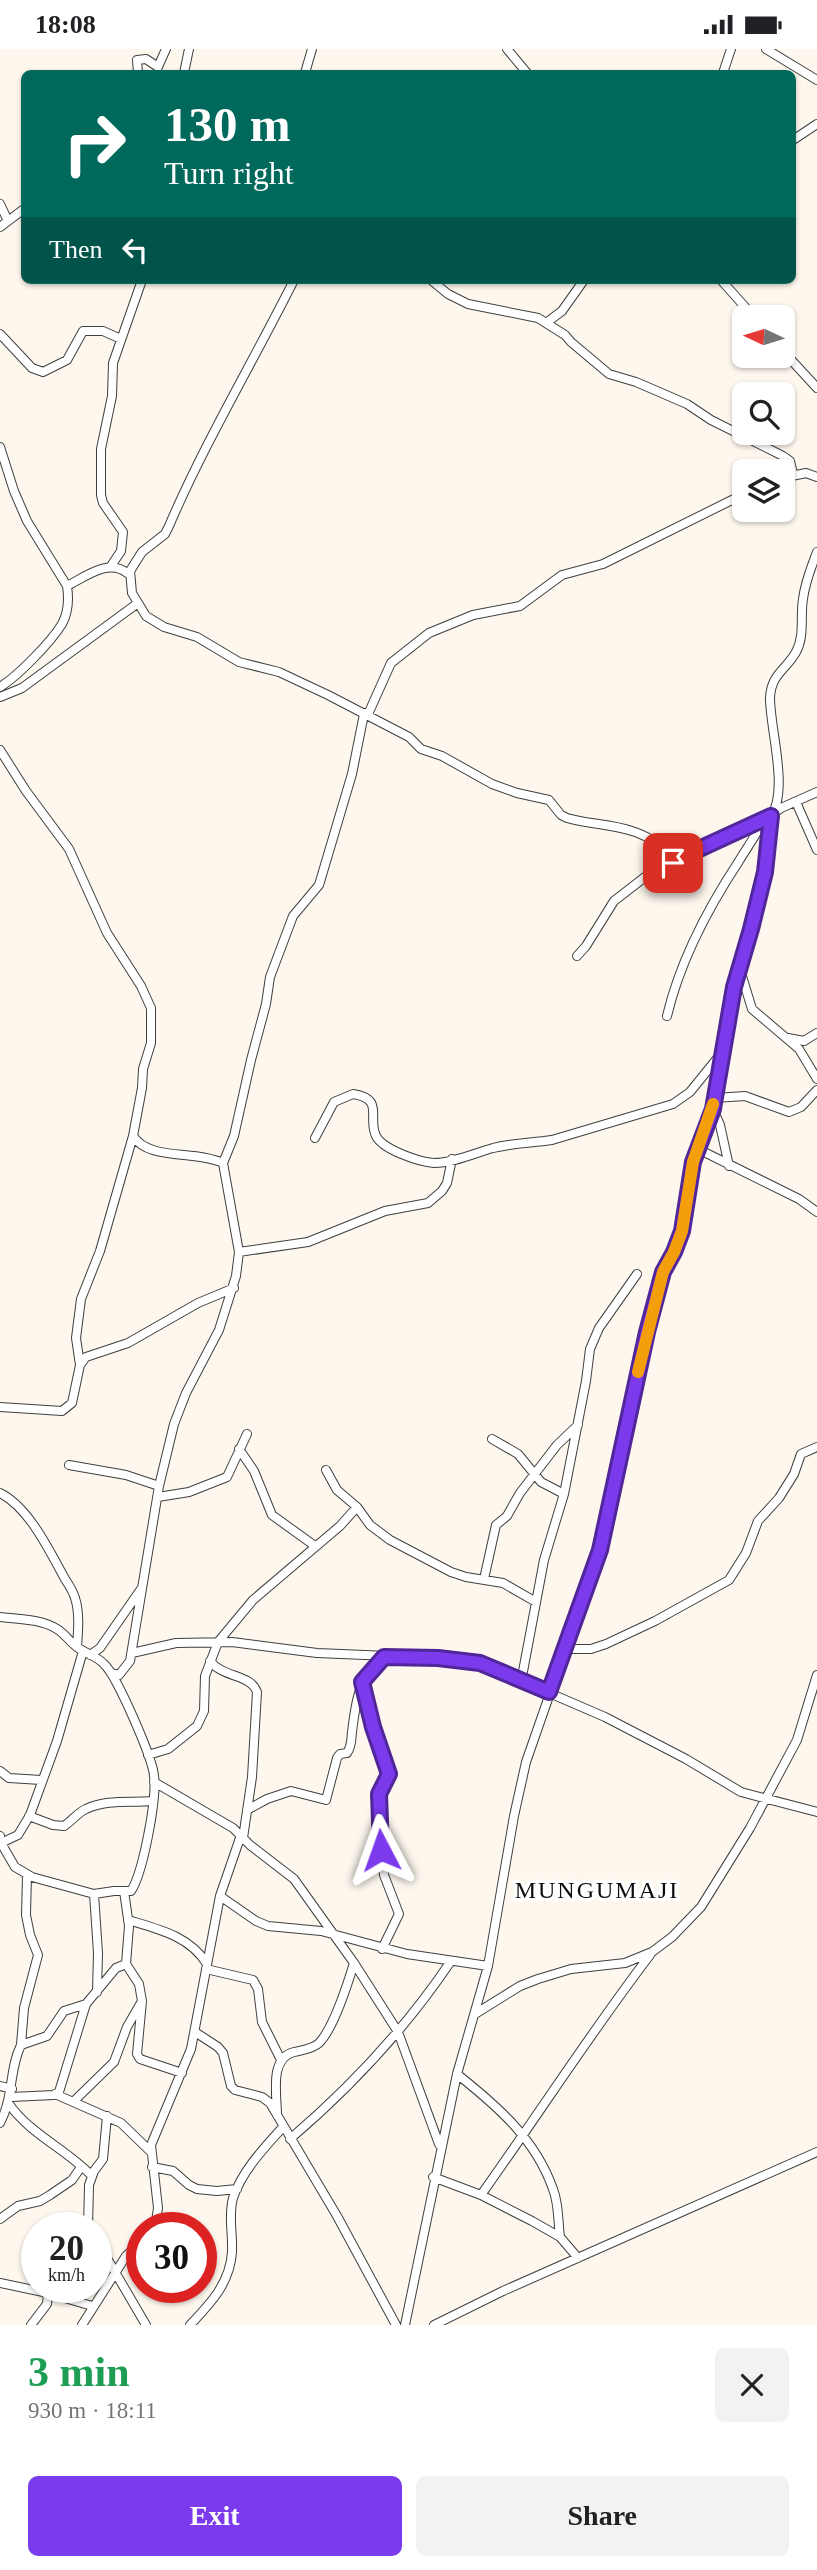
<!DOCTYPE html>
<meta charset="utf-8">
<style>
:root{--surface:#fff;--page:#f2f2f2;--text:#202124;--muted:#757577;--accent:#7c3aed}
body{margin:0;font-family:"Times New Roman",serif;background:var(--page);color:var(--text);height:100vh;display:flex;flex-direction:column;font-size:26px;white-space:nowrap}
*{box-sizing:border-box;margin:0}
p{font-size:23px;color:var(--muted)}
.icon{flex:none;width:38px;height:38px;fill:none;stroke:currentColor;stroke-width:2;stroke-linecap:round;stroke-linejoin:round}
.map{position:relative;height:2276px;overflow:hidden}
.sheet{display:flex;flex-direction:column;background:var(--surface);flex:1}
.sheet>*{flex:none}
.banner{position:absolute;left:21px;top:21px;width:775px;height:214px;border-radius:10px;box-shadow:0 2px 5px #0004;background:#00695c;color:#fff;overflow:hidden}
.needle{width:46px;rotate:274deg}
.fabs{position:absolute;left:732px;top:256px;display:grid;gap:14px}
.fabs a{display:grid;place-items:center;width:63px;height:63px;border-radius:10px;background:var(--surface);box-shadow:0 2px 5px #0004;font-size:35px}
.speed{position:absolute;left:21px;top:2163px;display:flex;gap:14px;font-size:35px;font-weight:700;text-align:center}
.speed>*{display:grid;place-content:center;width:91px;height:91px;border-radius:50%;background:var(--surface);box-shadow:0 2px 5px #0004;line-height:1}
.speed small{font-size:18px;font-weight:400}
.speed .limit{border:10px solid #d22;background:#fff;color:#111}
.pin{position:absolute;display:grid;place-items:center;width:60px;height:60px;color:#fff;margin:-30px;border-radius:14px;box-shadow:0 4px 10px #0006}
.me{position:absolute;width:77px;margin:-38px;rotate:356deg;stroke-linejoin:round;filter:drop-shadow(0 0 5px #0008)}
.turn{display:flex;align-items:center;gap:24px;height:147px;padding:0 28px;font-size:32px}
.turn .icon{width:91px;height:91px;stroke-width:2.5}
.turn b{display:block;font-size:49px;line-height:60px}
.then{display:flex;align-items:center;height:66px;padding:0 28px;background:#0003;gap:14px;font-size:26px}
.round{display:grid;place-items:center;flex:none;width:74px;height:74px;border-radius:10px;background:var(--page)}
.summary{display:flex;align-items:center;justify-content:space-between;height:119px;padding:0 28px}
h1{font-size:42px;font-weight:600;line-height:52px;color:#1e9e55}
.button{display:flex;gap:14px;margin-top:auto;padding:14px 28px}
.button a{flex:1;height:80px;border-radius:10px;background:var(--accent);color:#fff;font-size:28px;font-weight:600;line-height:80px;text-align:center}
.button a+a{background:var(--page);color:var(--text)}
.status{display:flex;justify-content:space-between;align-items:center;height:49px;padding:0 35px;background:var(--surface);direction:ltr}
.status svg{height:19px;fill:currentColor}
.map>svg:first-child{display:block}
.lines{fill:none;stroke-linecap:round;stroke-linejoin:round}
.minor-casing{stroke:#3f3f3f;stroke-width:10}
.minor{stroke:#fff;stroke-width:8}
.route-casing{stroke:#51269a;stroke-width:18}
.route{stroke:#7c3aed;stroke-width:12}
.slow{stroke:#f59e0b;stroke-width:12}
.labels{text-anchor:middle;stroke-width:7;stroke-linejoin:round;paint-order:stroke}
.quarter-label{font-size:24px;letter-spacing:2px;fill:#0c0c0c;stroke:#fff}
</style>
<div class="status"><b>18:08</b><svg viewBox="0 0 49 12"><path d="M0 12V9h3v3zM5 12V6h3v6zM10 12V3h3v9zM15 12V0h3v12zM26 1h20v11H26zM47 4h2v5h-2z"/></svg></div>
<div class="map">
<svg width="817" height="2276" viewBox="0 0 817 2276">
<rect width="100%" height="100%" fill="#fdf7ee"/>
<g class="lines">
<g class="minor-casing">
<path id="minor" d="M 507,0 L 527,24
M 766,0 L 817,31
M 138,24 L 137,11 L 146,10 L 158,18 L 166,0
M 184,24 L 189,0
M 305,24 L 312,0
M 723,24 L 731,0
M 793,91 L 817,75
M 0,155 L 7,170
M 0,178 L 24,160
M 294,231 C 253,313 205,393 169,477 L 165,485 L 142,503 L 130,522 L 132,544 L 146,567 L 164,578 L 197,588 L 239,613 L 279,623 L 328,646 L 409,688 L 421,700 L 442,707 L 492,735 L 517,744 L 549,751 L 561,766 L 567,769 C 588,775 611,775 632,782 C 650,787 664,801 683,802
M 431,231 L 448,245 L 468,255 L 538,269 L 565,286 L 571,293 L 609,325 L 636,333 L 687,355 L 711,371 L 783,407 L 790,412 L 793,425
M 721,231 L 754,268
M 546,274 L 562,262 L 584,231
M 0,285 L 32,319 L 43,323 L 67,311 L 83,282 L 103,282 L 121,290
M 782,301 L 817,339
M 0,398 L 14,442 L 27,472 L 67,537 C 69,550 68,564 62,575 C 51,593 18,627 0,638
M 782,429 L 806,424 L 817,428
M 111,517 L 121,502 L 123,483 L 103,454 L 101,446 L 101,400 L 112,347 L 113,314 L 142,231
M 67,537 C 85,528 109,509 127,524 L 130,522
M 0,648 L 22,639 L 138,554
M 0,701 L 26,742 L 69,800 L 107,884 L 141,937 L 151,959 L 151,994 L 143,1020 L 142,1039 L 133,1087 C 149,1112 195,1101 223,1114
M 796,753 L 817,801
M 773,765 L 781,759 L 817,743
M 577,907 L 586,897 L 614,852 L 645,828 L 673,814 L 683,802 L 697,801 L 771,767
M 741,924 L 752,960 L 799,1000 L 817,1030
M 667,967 C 680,912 708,859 739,812 C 748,797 757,785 764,770
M 788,989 L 804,992 L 817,984
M 715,1049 L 745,1047 L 789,1063 L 801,1058 L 817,1041
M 713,1060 L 720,1076 L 729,1117
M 315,1089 L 334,1053 L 353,1045 C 385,1050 367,1068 376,1087 C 383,1101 420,1113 434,1114 C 453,1114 475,1104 493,1099 C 513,1094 532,1094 552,1091 L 673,1055 L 690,1043 L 720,1006
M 698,1100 L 799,1150 L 817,1163
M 239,1203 L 308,1193 L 385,1162 L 428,1154 L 442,1142 L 447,1134 L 452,1110
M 80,1316 L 76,1289 L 81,1250 L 100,1202 L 133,1087
M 0,1358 L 62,1362 L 72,1354 L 80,1316 L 86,1308 L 128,1294 L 198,1254 L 234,1239
M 492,1390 L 518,1405 L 541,1433 L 564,1445
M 239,1400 L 254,1422 L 272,1466 L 315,1497
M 69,1416 L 126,1426 L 159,1437
M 326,1421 L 337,1441 L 357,1458 L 370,1476 L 390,1491 L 451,1523 L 466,1528 L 503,1534 L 536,1553
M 0,1444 C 29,1458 50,1503 65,1530 C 69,1536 73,1542 75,1549 C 80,1564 78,1583 77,1598
M 158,1448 L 189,1443 L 227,1428 L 247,1385
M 484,1530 L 496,1476 L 507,1467 L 520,1444 L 557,1396 L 578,1376
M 0,1568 C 19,1570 41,1570 57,1580 C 65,1585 70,1593 77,1598 C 86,1605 97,1607 104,1615 C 117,1627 153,1710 154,1727 C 157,1750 143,1824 131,1842 L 114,1842 L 94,1845 L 32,1828 L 15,1818 L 1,1794 L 0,1787
M 564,1600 L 591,1600 L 606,1595 L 655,1572 L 729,1531 L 746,1504 L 758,1472 L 779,1449 L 794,1425 L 801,1405 L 817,1398
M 132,1604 L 176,1594 L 232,1593 L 317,1604 L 437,1609 L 480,1614 L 605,1668 L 686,1710 L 741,1743 L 817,1763
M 90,1606 L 100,1599 L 141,1540
M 210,1612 C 223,1629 251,1625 257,1643 L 252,1728 L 243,1789
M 112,1624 L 119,1626 L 130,1612 L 159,1437 L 174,1375 L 186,1344 L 219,1281 L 236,1227 L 239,1203 L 223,1114 L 234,1087 L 251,1011 L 266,955 L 270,928 L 293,867 L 319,836 L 352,725 L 364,665 L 369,663 L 391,614 L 429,584 L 473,566 L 520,557 L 562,526 L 603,515 L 744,445
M 362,1633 L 373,1678 L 389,1725 L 378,1745 L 380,1786 L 384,1826 L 399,1865 L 382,1900
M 521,1633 L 544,1511 L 564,1445 L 586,1332 L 590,1300 L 599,1279 L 637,1225
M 148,1706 L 168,1700 L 197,1677 L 204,1662 L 205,1627 L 218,1593 L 253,1551 L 340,1477 L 357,1458
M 0,1722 L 9,1729 L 41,1731
M 154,1733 L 233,1779 L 250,1796 L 294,1830 L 354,1914 L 398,1983 L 439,2095
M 247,1761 L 267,1750 L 291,1742 L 326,1751 L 337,1709 L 340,1705 L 347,1704 C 352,1697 351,1691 352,1683 C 356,1650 358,1631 384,1608
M 29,1767 L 53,1776 L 64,1777 C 72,1772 77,1764 86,1760 C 107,1750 130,1754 152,1752
M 1,1794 L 18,1786 L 30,1766 L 57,1692 L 83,1602
M 124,1842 L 129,1877 L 126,1915 L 139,1935 L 142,1952 L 137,2005 L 140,2010 L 182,2024
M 94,1845 L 98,1904 L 97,1943
M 220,1847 L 256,1872 L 268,1877 L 321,1882 L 407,1905 L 488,1917
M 128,1871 C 158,1880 190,1887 207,1915
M 206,1920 L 253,1931 L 258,1940 L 262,1973 L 281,2011
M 475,1965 L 520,1937 L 538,1930 L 571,1920 L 625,1914 L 652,1903 L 672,1888 L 701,1858 L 750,1779 L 797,1691 L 817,1626
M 195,1983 L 218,1998 L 223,2004 L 231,2037 L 235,2041 L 262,2048 L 270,2054 L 337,2167 L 396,2276
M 21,1996 L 24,1959 L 38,1906 L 30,1886 L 26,1866 L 27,1826
M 457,2025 C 497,2057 535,2089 553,2140 C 559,2155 558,2173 560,2188
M 0,2037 L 12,2040
M 55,2045 L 121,2074 L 151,2103
M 11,2048 L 54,2046 L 59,2043 L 86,1955
M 73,2053 L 114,2013 L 127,1978 L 142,1952
M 9,2055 C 30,2085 66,2100 91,2126
M 277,2066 C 277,2046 269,2009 294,2003 C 302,2001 313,2000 319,1994 C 333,1980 348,1934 354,1914
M 0,2074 C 14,2047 9,2020 21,1996 L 47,1987 L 64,1962 L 86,1955 L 116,1919 L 126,1915
M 290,2090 C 352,2037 406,1979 451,1912
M 152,2118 L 173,2122 L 189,2136 L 197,2140 L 217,2142 L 237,2140
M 433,2128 L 481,2146 L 532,2172 L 560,2188 L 578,2209
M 481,2146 C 538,2066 591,1983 650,1906
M 0,2170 L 18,2157 L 40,2152 L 50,2146 L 72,2131 L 81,2118
M 88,2179 L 89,2136 L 94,2122 L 103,2110 L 107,2067
M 155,2179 L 158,2159 L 151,2096 L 191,2000 L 220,1847 L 241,1786
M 96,2197 L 108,2211 L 146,2276
M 0,2234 L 48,2244 L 92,2257
M 31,2276 L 47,2255 L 48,2244
M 82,2276 L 126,2207 L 142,2192
M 190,2276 C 211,2254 230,2234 232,2203 C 233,2184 228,2167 233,2149 C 242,2122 264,2099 283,2078
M 405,2276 L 457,2025 L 488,1917 L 514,1767 L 526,1713 L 600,1501 L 647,1283 L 663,1223 L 682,1182 L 693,1113 L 716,1045 L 721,1005 L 734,938 L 751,880 L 765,823 L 771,767 C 789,741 770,680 770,649 C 771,625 786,621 796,603 C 805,587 800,567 803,550 C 805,533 811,519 817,503
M 434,2276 L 503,2242 L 817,2103"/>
</g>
<use href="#minor" class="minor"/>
</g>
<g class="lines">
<g class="route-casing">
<path id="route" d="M 381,1801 L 379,1745 L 389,1725 L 373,1678 L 362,1633 L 384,1608 L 438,1609 L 480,1614 L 549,1643 L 600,1501 L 647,1283 L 663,1223 L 674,1203 L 682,1182 L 693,1113 L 713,1060 L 734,938 L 751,880 L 765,823 L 771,767 L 697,801 L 683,802 L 673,814"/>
</g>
<use href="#route" class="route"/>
<path class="slow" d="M 638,1323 L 663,1223 L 674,1203 L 682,1182 L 693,1113 L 713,1055"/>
</g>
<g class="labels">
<g class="quarter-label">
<text x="597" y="1849">MUNGUMAJI</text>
</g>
</g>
</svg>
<div class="fabs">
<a><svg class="needle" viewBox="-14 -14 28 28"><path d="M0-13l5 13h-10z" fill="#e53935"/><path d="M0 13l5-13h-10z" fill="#757577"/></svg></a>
<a><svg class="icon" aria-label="search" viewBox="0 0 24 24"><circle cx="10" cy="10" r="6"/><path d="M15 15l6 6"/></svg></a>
<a><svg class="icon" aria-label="layers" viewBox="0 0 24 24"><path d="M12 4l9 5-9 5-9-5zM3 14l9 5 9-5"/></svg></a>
</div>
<div class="speed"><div>20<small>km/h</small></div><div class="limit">30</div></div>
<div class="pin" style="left:673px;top:814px;background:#d93025"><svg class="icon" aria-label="arrive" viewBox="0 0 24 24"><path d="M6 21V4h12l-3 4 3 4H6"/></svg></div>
<svg class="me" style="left:381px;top:1801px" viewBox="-20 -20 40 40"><path d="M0-17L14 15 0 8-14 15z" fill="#7c3aed" stroke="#fff" stroke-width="4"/></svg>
<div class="banner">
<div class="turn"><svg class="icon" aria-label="right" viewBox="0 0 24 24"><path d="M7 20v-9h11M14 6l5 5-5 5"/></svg><div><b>130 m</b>Turn right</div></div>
<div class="then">Then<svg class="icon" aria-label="left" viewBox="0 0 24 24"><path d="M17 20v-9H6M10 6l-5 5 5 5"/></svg></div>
</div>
</div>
<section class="sheet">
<div class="summary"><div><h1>3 min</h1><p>930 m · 18:11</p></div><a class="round"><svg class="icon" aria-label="close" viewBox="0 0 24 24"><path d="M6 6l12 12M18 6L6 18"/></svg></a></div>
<div class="button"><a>Exit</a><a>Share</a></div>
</section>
